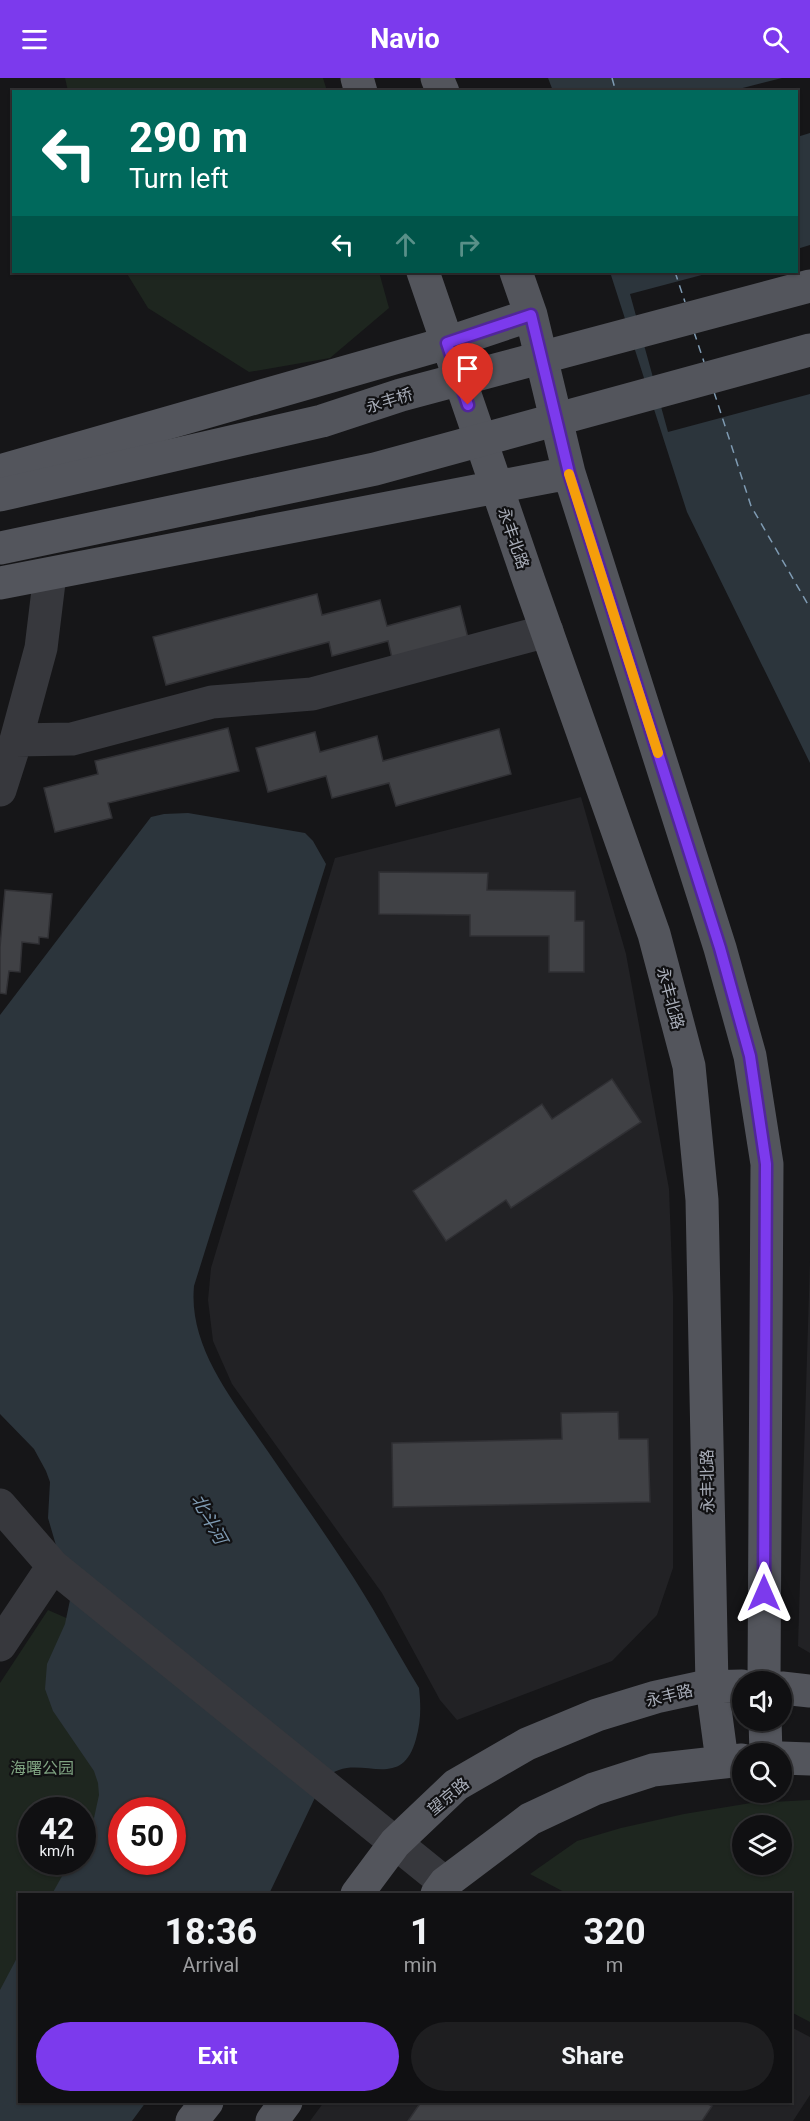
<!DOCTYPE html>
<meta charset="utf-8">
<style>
:root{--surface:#101012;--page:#1e1e20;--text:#f1f3f6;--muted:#9c9d9f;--line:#303032;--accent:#7c3aed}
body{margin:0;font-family:Roboto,"Noto Sans SC",sans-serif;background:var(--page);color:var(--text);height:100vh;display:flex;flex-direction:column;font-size:22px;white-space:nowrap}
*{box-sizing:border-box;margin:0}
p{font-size:20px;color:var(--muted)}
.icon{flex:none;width:33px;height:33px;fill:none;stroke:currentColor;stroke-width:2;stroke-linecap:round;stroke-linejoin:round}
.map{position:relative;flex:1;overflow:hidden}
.sheet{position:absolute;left:18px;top:1815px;width:774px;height:210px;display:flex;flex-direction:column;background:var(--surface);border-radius:0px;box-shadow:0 2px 4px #0004,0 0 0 2px var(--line)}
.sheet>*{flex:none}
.top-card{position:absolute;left:12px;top:12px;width:786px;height:183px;border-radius:0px;box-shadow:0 2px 4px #0004,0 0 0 2px var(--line);background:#00695c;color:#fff;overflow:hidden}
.tools{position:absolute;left:732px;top:1593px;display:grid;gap:12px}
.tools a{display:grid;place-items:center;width:60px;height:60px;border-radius:50%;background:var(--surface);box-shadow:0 2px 4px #0004,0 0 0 2px var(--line);font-size:30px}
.speed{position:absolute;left:18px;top:1719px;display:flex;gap:12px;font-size:30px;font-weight:700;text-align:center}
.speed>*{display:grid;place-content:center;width:78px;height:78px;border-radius:50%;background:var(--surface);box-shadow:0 2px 4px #0004,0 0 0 2px var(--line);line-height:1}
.speed small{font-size:15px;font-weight:400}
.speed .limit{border:9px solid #d22;background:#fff;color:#111}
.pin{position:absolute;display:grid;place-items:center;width:51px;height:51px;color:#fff;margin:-62px -26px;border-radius:50% 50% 50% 0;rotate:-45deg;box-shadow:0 0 6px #0007}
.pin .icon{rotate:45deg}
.me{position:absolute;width:66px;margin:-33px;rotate:0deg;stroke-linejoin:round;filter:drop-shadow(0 0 4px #0008)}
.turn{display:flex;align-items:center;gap:21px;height:126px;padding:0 18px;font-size:27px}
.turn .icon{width:78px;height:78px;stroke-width:2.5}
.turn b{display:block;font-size:42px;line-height:51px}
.lanes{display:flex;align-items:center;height:57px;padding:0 18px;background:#0003;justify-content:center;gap:30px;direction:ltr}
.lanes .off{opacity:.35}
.eta{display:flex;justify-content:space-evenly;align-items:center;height:102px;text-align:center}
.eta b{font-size:36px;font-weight:700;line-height:42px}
.primary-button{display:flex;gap:12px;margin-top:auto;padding:12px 18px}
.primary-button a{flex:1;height:69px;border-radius:36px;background:var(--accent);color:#fff;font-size:24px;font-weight:700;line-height:69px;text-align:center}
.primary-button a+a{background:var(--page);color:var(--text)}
header{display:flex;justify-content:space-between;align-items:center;height:78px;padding:0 18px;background:var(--accent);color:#fff;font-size:27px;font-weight:700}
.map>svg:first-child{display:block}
.built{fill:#222225}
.green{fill:#1e261f;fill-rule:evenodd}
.water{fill:#2c353c;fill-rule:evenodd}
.pier{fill:#161618}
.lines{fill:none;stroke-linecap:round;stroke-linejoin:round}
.ferry{stroke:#7f9bb3;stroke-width:1.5;stroke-dasharray:8 6;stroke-linecap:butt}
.building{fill:#404145;stroke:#303034;stroke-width:1.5}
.minor{stroke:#37383d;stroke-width:33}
.major{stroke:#53555c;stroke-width:33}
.major-bridge{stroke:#53555c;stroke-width:33}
.route-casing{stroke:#51269a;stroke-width:15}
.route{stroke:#7c3aed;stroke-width:10}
.slow{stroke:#f59e0b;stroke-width:10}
.labels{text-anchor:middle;stroke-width:4.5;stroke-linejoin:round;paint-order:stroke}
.street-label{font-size:16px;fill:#a8adb8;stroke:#111113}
.park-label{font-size:16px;fill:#7fa381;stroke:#111113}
.water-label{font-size:18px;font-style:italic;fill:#7f9bb3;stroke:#111113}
</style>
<header><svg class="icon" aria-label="menu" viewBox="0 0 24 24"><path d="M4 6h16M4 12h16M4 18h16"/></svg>Navio<svg class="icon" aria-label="search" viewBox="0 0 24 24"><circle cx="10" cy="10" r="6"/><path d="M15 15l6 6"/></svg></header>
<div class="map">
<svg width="810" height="2043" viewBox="0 0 810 2043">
<rect width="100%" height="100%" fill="#161618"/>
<path class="built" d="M 581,719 L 626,876 L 669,1111 L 673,1218 L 673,1490 L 657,1537 L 612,1583 L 457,1642 L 440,1622 L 382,1515 L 232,1306 L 213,1263 L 208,1222 L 211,1190 L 335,780 Z
M 810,1183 L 810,1575 L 798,1568 Z
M 791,1949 L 810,1959 L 810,2017 L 793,2043 L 310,2043 L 324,2024 L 790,2024 Z"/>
<path class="green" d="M 65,0 L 323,0 L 327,13 L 68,13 Z
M 126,194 L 379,194 L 389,230 L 330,280 L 249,294 L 148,230 Z
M 48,1532 L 71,1542 L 111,1718 L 83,1780 L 82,1732 L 32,1732 L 32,1784 L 80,1784 L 61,1816 L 20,1816 L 19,1890 L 0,1924 L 0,1605 Z
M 810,1722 L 810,1944 L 791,1934 L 790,1816 L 568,1816 L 530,1796 L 577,1763 L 621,1750 L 684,1736 L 751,1725 ZM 742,1748 L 782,1748 L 782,1786 L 742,1786 Z"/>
<path class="water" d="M 548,0 L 810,0 L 810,685 L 687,434 L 610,194 L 796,194 L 796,14 L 553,13 Z
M 188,735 L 305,755 L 313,763 L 326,786 L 194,1208 C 188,1271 236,1326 269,1375 C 294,1412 320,1448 344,1485 C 371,1525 394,1569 419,1610 C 421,1629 421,1643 416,1661 C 400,1721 351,1666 322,1705 L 269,1816 L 52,1816 L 70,1784 L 82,1784 L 83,1760 L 94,1740 L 99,1717 L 98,1705 L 94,1693 L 53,1633 L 45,1611 L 47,1586 L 65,1546 L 70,1522 L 65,1498 L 48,1440 L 50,1404 L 46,1393 L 34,1371 L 0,1336 L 0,937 L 151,739 L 164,736 ZM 122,1732 L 172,1732 L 172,1784 L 122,1784 Z
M 19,1876 L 20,2024 L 146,2024 L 132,2043 L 0,2043 L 0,1912 Z"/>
<path class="pier" d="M 782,0 L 810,0 L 810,55 L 797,59 L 796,14 L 731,13 Z
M 810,167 L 810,316 L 668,354 L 630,216 L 713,194 L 796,194 L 797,171 Z"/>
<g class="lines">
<path class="ferry" d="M 612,0 L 616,14
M 675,194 L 685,224
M 694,254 L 704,284
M 714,314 L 751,428 L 810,530"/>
</g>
<path class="building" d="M 317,516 L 322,537 L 380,522 L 387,548 L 460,528 L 469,564 L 393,584 L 388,563 L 332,578 L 329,564 L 166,607 L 153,559 Z
M 228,650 L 239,693 L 108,725 L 112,740 L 55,754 L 44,710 L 98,696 L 95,683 Z
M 499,651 L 511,696 L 396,728 L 389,705 L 332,720 L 326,698 L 268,714 L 256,670 L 315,654 L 320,674 L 377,658 L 383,683 Z
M 379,794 L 488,795 L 487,812 L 575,813 L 575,843 L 584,843 L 584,894 L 549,894 L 549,858 L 470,858 L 470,837 L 379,836 Z
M 5,812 L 52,816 L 48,860 L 39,859 L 39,866 L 22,864 L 20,894 L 9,893 L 6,916 L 0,915 L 0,869 Z
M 612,1001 L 641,1044 L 511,1130 L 506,1122 L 446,1163 L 413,1113 L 542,1026 L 552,1041 Z
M 618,1334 L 619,1361 L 648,1361 L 650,1424 L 393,1429 L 392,1365 L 562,1361 L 561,1335 Z
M 421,2024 L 705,2024 L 712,2028 L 702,2043 L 408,2043 Z"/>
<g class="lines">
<path class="minor" d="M 16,662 L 72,661 L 212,624 L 312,616 L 547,553
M 0,712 L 16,662 L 41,570 L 50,496
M 0,1427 L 53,1488 L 445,1805
M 0,1567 L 53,1488"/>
<path class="major" d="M 357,0 L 361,14
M 437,0 L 443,14
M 423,194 L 529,503 L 654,856 L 689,988 L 702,1122 L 712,1608 L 722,1683
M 516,194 L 531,237 L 569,395 L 720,870 L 750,978 L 767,1086 L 764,1604
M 0,393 L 447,265 L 531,237
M 0,505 L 569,395
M 782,1610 L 810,1613
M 765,1642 L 766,1676
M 782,1680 L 810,1681
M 357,1816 L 395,1765 L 456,1707 L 527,1666 L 597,1637 L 656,1619 L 702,1609 L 742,1608
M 437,1816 L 445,1805 L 530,1741 L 594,1711 L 653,1692 L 742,1682
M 192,2043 L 207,2024
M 272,2043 L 286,2024"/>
<path class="major-bridge" d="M 0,417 L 322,343 L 401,317 L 810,208
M 0,470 L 375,391 L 810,272"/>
</g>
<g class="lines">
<g class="route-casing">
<path id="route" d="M 468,327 L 447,265 L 531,237 L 569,395 L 720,870 L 750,978 L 766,1086 L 764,1515"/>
</g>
<use href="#route" class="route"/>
<path class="slow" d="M 569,396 L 658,675"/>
</g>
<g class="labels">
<g class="street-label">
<text transform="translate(389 322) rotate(-17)" y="6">永丰桥</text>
<text transform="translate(514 460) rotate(71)" y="6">永丰北路</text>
<text transform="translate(671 920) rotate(75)" y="6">永丰北路</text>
<text transform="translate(707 1403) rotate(-91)" y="6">永丰北路</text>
<text transform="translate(669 1617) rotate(-14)" y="6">永丰路</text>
<text transform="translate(448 1718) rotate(-40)" y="6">望京路</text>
</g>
<g class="park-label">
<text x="42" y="1696">海曙公园</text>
</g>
<g class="water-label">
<text transform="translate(209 1441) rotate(61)" y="6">北斗河</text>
</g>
</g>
</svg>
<div class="tools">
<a><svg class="icon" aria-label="sound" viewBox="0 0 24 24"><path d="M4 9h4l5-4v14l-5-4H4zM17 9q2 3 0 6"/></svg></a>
<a><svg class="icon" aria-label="search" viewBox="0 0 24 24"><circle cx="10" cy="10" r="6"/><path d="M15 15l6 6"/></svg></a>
<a><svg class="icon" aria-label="layers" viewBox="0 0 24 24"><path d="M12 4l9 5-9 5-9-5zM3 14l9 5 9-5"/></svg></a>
</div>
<div class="speed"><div>42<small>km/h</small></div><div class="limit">50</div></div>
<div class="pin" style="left:468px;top:327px;background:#d93025"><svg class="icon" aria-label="arrive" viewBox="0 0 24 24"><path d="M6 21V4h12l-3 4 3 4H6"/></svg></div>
<svg class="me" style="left:764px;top:1515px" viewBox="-20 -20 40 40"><path d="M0-17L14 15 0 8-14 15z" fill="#7c3aed" stroke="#fff" stroke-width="4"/></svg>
<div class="top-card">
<div class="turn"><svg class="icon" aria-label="left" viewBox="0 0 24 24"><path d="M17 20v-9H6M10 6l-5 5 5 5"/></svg><div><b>290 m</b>Turn left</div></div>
<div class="lanes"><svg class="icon" aria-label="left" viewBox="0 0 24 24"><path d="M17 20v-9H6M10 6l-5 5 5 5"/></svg><svg class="icon off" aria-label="ahead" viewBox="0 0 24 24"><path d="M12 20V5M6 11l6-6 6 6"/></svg><svg class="icon off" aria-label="right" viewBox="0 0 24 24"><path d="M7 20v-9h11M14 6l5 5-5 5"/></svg></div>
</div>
<section class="sheet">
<div class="eta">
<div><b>18:36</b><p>Arrival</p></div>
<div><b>1</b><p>min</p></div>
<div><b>320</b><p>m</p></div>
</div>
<div class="primary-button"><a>Exit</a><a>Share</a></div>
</section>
</div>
